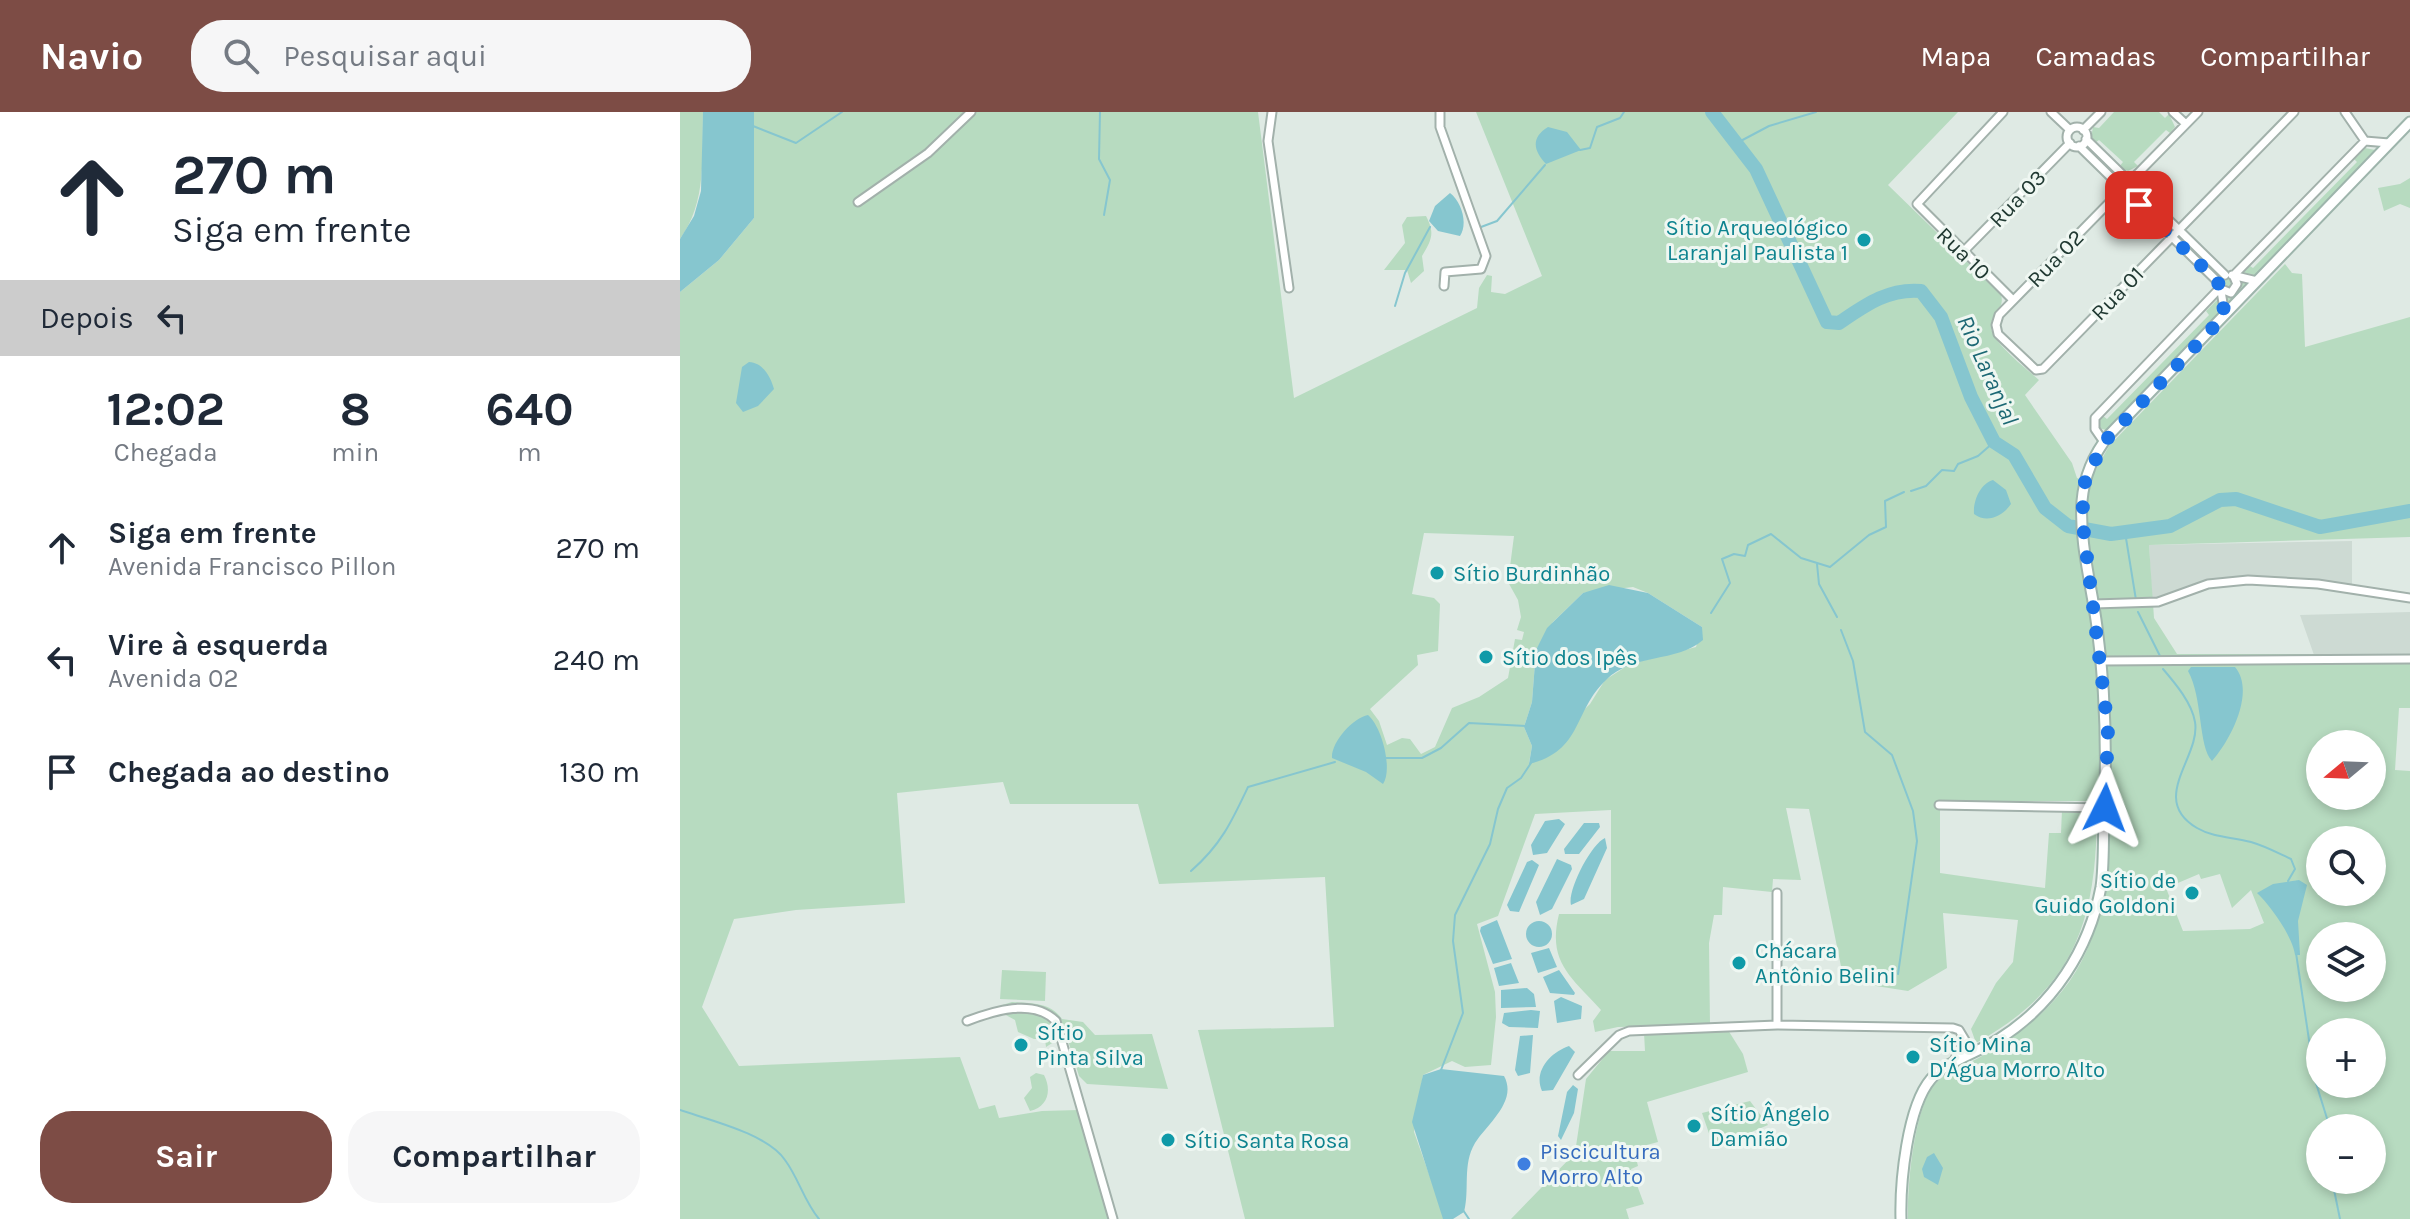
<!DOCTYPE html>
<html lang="pt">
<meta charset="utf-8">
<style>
:root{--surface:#fff;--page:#f6f6f7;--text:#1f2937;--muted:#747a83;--accent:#7d4c45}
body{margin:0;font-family:Karla,sans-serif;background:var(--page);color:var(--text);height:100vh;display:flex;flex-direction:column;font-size:30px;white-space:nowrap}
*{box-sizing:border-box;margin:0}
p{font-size:26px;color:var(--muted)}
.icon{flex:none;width:44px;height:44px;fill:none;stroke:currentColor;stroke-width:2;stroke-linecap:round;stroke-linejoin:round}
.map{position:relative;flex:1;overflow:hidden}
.panel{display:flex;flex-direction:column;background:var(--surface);width:680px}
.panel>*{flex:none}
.hud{background:#fff;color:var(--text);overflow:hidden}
.needle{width:52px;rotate:251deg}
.buttons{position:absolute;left:1626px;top:618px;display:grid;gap:16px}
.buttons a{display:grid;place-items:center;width:80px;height:80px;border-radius:50%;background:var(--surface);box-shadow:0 4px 12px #0003;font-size:40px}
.pin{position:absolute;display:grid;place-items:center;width:68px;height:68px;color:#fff;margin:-34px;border-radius:16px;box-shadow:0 4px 12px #0006}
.me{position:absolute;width:88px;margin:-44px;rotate:3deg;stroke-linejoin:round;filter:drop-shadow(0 0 6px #0008)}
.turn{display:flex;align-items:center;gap:28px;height:168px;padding:0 40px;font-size:36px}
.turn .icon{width:104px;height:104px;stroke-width:2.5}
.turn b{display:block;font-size:56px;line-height:68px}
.then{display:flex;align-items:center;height:76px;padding:0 40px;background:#0003;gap:16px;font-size:30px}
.eta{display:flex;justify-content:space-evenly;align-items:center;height:136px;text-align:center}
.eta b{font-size:48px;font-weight:700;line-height:56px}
.primary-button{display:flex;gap:16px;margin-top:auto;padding:16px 40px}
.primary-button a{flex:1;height:92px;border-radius:32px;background:var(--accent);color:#fff;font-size:32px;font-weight:700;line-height:92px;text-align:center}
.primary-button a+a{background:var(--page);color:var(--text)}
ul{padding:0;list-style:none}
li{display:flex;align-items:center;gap:24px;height:112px;padding:0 40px}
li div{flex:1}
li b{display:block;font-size:30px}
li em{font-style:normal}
header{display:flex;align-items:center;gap:48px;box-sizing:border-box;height:112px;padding:0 40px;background:var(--accent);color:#fff}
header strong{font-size:38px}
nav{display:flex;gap:44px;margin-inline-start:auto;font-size:28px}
.search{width:560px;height:72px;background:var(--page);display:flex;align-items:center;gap:20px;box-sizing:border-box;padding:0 28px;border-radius:32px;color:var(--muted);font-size:30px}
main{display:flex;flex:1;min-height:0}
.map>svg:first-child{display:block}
.built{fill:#cddad3}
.green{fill:#b7dbc0;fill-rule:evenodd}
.water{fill:#86c6cf}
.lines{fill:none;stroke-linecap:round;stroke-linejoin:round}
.stream{stroke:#86c6cf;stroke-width:2}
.river{stroke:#86c6cf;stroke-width:14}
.street-casing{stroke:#a2b1ab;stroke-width:11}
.secondary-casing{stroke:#9eb5ac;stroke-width:13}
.street{stroke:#fff;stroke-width:7}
.secondary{stroke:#fff;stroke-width:9}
.route{stroke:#1a73e8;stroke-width:14;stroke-dasharray:0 25.2}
.culture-dot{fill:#0f9aa8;stroke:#eff7f2;stroke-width:3}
.shop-dot{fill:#3f7fe0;stroke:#eff7f2;stroke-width:3}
.labels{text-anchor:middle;stroke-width:6;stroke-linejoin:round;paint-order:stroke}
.street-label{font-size:22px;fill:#203932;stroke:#eff7f2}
.culture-label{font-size:22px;fill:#0d838f;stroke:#eff7f2;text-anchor:start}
.shop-label{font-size:22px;fill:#366cbe;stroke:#eff7f2;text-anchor:start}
.water-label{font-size:24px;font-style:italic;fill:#1c6874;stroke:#eff7f2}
</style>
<header>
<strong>Navio</strong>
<div class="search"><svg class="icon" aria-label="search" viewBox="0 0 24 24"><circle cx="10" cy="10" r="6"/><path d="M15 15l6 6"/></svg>Pesquisar aqui</div>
<nav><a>Mapa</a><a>Camadas</a><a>Compartilhar</a></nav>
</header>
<main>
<section class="panel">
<div class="hud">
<div class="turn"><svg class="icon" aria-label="ahead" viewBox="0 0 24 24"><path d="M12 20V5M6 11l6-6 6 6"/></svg><div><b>270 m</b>Siga em frente</div></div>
<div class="then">Depois<svg class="icon" aria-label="left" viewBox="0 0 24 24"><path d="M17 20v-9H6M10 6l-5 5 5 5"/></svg></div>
</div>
<div class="eta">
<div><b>12:02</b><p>Chegada</p></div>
<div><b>8</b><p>min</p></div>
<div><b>640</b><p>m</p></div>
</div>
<ul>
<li><svg class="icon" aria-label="ahead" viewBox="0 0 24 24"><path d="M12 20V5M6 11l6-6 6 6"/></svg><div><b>Siga em frente</b><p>Avenida Francisco Pillon</p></div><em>270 m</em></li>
<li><svg class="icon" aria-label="left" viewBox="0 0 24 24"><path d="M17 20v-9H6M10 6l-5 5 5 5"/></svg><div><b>Vire à esquerda</b><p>Avenida 02</p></div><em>240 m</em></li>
<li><svg class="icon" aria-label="arrive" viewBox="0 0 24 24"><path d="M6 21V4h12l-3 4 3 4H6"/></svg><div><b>Chegada ao destino</b></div><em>130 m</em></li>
</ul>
<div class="primary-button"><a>Sair</a><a>Compartilhar</a></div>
</section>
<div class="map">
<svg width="1730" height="1107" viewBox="0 0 1730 1107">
<rect width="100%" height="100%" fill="#dfeae4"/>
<path class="built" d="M 1672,429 L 1672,473 L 1623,466 L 1554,465 L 1514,472 L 1472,487 L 1469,433 Z
M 1730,500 L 1730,542 L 1634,543 L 1620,503 Z"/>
<path class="green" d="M 0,0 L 23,0 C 22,44 27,90 0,127 Z
M 74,0 L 578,0 L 614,286 L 797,196 L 799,176 L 807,163 L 812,164 L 811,180 L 825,182 L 862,164 L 796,0 L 1278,0 L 1208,73 L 1321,183 C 1325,196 1314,199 1311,212 C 1308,228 1347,257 1359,268 L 1345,283 L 1392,351 L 1397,366 L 1409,370 L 1429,334 L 1605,152 L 1612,161 L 1622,162 L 1625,235 L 1730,205 L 1730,425 L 1469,433 L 1474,506 L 1497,542 L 1730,542 L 1730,596 L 1719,596 L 1715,658 L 1730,659 L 1730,1107 L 1228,1107 C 1227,1075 1234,995 1255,972 C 1266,959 1287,953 1302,944 C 1335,926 1367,901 1389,870 C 1427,816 1428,752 1432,689 L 1260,689 L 1260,761 L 1365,776 L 1369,721 L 1381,721 L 1382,698 L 1417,702 C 1416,809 1395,876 1296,931 L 1291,917 L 1316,871 L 1333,850 L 1338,808 L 1263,801 L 1267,856 L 1228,879 L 1164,869 L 1129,697 L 1106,696 L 1121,768 L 1093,767 L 1092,780 L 1043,775 L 1042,803 L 1034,803 L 1029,831 L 1030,913 L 938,915 L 915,920 L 913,909 L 921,898 C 891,865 867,850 879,802 L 931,802 L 931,698 L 855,702 L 818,804 L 797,812 L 815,880 L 816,905 L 811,953 L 785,955 L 772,949 L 743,963 L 734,1020 L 765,1107 L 565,1107 L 518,918 L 654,915 L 645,765 L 479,772 L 458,692 L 330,692 L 323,670 L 217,681 L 225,791 L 116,798 L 54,807 L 22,895 L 59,954 L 280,945 L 299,997 L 315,993 L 319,1006 L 362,999 L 399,998 L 429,1107 L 0,1107 L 0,180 L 39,148 L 74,106 ZM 744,421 L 834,424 L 828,470 L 838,488 L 841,505 L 837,518 L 844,520 L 842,528 L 835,527 L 828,566 L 799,585 L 772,596 L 755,635 L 741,642 L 730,627 L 722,626 L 707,633 L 699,609 L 690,597 L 738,553 L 737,543 L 758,539 L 760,492 L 754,486 L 732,482 ZM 953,475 L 968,481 L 1022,515 L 1016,535 L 950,552 L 925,568 L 910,592 L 849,651 L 852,634 L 844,615 L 852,590 L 856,538 L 873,510 L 903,481 ZM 1640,632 L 1692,632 L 1692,684 L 1640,684 ZM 1640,728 L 1692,728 L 1692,780 L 1640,780 ZM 1519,762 L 1521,767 L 1540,762 L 1552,796 L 1571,778 L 1584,811 L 1570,817 L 1503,819 L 1486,776 ZM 1640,824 L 1692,824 L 1692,876 L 1640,876 ZM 1640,920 L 1692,920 L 1692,972 L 1640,972 ZM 1640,1016 L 1692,1016 L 1692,1068 L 1640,1068 Z
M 1434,0 L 1479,0 L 1485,6 L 1489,2 L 1495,15 L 1490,21 L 1486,18 L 1454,50 L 1458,54 L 1448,59 L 1439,55 L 1443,50 L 1419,28 L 1415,31 L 1411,26 L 1413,15 L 1419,16 Z
M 1685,36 L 1695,38 L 1426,318 L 1419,316 L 1417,311 L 1423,304 L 1427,307 L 1529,203 L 1526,199 L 1546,179 L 1541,173 L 1543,167 L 1548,166 L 1554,170 L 1570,154 L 1573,156 L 1677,50 L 1674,47 Z
M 1730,66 L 1730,96 L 1720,92 L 1704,99 L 1698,76 L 1720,72 Z
M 746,104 C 755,121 752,127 742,144 L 744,159 L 731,171 L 727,158 L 704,158 L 725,131 L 722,113 L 727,105 Z
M 322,858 L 366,860 L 365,889 L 320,887 Z
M 332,890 C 350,891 371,890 382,907 L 403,910 L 415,923 L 472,922 L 488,977 L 407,972 L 399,964 L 386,922 L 366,935 L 365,927 L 354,927 L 338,920 L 335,908 L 324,902 L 322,893 Z
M 1048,918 L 1063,942 L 1068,960 L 967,990 L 978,1030 L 963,1034 L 965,1043 L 956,1046 L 958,1054 L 951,1057 L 964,1092 L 946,1097 L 949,1107 L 831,1107 L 895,1041 L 906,967 L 929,939 L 965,939 L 964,921 Z
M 356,961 L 364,963 C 372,978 368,995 350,999 L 344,986 L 352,976 L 350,965 Z
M 1070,989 L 1088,1013 L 1034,1036 L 1022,1001 Z"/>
<path class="water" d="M 23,0 L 74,0 L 74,106 L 39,148 L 0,180 L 0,127 L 14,104 L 21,79 Z
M 868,15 L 887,20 L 901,38 L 866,52 C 854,39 850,26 868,15 Z
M 770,81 C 782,90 788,112 780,124 L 758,119 L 749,109 L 755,94 Z
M 69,250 C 84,251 91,266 94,277 L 78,294 L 63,300 L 56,291 L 62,255 Z
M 1313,368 L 1326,378 L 1331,392 C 1323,404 1307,412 1294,402 C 1293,389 1300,372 1313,368 Z
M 929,473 L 968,481 L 1022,515 L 1023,528 C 996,551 953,541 926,568 C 893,599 903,639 849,652 L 852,634 L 844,615 L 852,590 L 856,538 L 867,516 L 903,481 Z
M 1511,555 L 1555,555 C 1576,580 1550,629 1532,649 C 1518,634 1523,586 1508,559 Z
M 688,603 C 702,615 713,657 703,672 L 686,660 L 652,646 C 651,630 673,606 688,603 Z
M 879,707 L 885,712 L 867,741 L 853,743 L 851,733 L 865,709 Z
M 904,711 L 919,711 L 920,715 L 899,742 L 885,742 L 884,737 Z
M 925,726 L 927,736 L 904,787 L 891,793 C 887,779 911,732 925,726 Z
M 877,747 L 891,753 L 892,757 L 872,797 L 860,803 L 856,790 Z
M 852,748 L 859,753 L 839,800 L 830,799 L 827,793 L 847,750 Z
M 1619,768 L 1627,773 L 1618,809 L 1620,843 L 1615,843 C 1613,825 1590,793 1577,781 L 1593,772 Z
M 817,808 L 832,847 L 813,852 L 800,819 L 801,815 Z
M846 822a13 13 0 1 1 26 0a13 13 0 1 1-26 0Z
M 869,836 L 877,855 L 858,861 L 851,841 Z
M 831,851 L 839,871 L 819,874 L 814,856 Z
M 879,858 L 895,881 L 894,883 L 870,881 L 863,865 Z
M 847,876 L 854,882 L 856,895 L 821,896 L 821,878 Z
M 881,885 L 902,894 L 901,907 L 877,911 L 874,889 Z
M 851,898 L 860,899 L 858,916 L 829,915 L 822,911 L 824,901 Z
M 853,923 L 850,961 L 838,964 L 835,958 L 840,924 Z
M 889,934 L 895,940 L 873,978 L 862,979 C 853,959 871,940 889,934 Z
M 761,957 L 824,964 C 838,989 807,1012 795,1031 C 782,1053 790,1077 784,1100 L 773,1107 L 763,1107 L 732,1010 L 743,963 Z
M 893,973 L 898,977 L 894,1001 L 881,1028 L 878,1024 L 887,980 Z
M 1254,1041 L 1263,1056 L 1258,1073 L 1244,1065 L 1242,1057 L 1247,1045 Z"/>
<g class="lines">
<path class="stream" d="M 420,0 L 419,47 L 430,68 L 424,103
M 73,14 L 116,31 L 162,0
M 1055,32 L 1089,14 L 1136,0
M 900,38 L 910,36 L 917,15 L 940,6 L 944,0
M 801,115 L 817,109 L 865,53
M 715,194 L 725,161 L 750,115
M 1231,379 L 1246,374 L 1262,358 L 1274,359 L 1278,352 L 1298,344 L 1314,330
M 1445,420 L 1456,488
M 1137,452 L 1139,472 L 1157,505
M 1458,500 L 1480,544
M 1031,501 L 1050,471 L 1042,447 L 1054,442 L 1065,444 L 1068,433 L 1091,422 L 1121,446 L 1150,455 L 1189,423 L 1206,415 L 1205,389 L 1224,380
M 1161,518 L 1173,549 L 1185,620 L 1212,643 L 1233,699 L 1237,729 L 1218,862
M 1483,557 C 1495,571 1512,591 1515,610 C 1521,645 1468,687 1517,716 C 1534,726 1553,725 1571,730 C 1585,734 1598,741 1611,747 L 1615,757 L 1608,769
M 705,646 L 742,646 L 761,636 L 789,611 L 846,614
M 511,759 C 541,733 552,709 568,675 L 655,650
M 1616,841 L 1635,968 L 1650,1016
M 761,958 L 783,901 L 773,829 L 775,803 L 810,732 L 818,697 L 827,676 L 841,666 L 851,651
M 0,998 C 29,1008 88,1022 105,1048 C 119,1067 124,1089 139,1107
M 1652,1068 L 1660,1107
M 783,1098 L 789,1107"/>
<path class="river" d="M 1032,0 L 1076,57 L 1147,210 L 1159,211 C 1184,194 1208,176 1241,179 L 1261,205 L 1291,285 L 1314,330 L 1334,343 L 1365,396 L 1388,414 L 1431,422 L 1490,414 L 1540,388 L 1556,387 L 1640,415 L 1730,399"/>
<g class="street-casing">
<path id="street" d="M 592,0 L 588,29 L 609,176
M 760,0 L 760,15 L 806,144 L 801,157 L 765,160 L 764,174
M 1323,0 L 1237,92 L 1333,188
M 1371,0 L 1390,18
M 1493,0 L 1506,12
M 1518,0 L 1319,203 L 1316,213 L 1318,222 L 1356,258 L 1363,257 L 1614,0
M 1665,0 L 1685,29
M1387 25a10 10 0 1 1 20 0a10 10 0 1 1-20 0Z
M 1403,18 L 1421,0
M 1406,27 L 1545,163
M 1399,34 L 1538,170
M 178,90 L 248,41 L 291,0
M 1283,140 L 1390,31
M 1552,163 L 1577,169
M 1553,164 L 1685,29 L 1709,31
M 1539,176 L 1551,181 L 1557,172 L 1554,165
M 1541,179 L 1545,203
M 1424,330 L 1415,317 L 1415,306 L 1539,177
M 1414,492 L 1478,490 L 1528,472 L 1568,468 L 1638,472 L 1730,486
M 1422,549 L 1730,547
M 1259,693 L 1425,696
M 287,909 C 313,899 353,886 376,909 L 433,1107
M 1097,913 L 1097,781
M 898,963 L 939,923 L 949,919 L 1097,913 L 1273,916 L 1279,918 L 1285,928 L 1272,952"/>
</g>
<g class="secondary-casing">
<path id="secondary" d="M 1221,1107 C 1220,1071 1227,995 1251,967 C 1267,949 1299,940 1319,927 C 1373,893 1409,838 1421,775 C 1424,754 1423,731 1424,709 C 1427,643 1426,581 1417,515 C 1412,475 1399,430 1402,389 C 1404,365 1414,342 1429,323 L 1730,10"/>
</g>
<use href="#street" class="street"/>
<use href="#secondary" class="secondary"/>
</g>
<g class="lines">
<path class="route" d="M 1425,696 L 1428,617 L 1402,405 L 1405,370 L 1424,330 L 1545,203 L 1538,170 L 1459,93"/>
</g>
<g class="culture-dot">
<circle cx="1184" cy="128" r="8"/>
<circle cx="757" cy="461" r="8"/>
<circle cx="806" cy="545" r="8"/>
<circle cx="1512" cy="781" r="8"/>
<circle cx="1059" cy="851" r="8"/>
<circle cx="341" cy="933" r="8"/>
<circle cx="1233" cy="945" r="8"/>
<circle cx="1014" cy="1014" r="8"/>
<circle cx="488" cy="1028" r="8"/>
</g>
<circle class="shop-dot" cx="844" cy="1052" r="8"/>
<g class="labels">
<g class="street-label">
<text transform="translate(1337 86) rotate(-46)" y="8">Rua 03</text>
<text transform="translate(1284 141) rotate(44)" y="8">Rua 10</text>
<text transform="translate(1375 146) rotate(-46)" y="8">Rua 02</text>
<text transform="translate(1437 181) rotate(-46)" y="8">Rua 01</text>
</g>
<g class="culture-label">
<text x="1168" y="123" text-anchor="end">Sítio Arqueológico<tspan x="1168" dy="25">Laranjal Paulista 1</tspan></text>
<text x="773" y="469">Sítio Burdinhão</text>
<text x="822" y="553">Sítio dos Ipês</text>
<text x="1496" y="776" text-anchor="end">Sítio de<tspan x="1496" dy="25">Guido Goldoni</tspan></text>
<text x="1075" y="846">Chácara<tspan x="1075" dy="25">Antônio Belini</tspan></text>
<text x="357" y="928">Sítio<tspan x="357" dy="25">Pinta Silva</tspan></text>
<text x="1249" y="940">Sítio Mina<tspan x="1249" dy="25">D'Água Morro Alto</tspan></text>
<text x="1030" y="1009">Sítio Ângelo<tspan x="1030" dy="25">Damião</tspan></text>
<text x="504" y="1036">Sítio Santa Rosa</text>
</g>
<g class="shop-label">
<text x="860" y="1047">Piscicultura<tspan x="860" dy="25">Morro Alto</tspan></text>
</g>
<g class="water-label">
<text transform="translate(1308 258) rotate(66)" y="8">Rio Laranjal</text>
</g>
</g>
</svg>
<div class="buttons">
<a><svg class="needle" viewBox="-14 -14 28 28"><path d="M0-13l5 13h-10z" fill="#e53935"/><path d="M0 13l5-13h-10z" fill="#747a83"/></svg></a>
<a><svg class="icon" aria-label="search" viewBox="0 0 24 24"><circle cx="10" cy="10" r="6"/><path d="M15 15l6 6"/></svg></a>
<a><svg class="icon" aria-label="layers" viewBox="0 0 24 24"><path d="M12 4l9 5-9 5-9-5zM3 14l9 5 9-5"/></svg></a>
<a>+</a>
<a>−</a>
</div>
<div class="pin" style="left:1459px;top:93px;background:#d93025"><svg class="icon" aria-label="arrive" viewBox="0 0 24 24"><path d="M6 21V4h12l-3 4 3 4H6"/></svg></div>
<svg class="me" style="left:1425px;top:696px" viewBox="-20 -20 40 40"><path d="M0-17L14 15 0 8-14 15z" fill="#1a73e8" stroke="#fff" stroke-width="4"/></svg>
</div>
</main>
